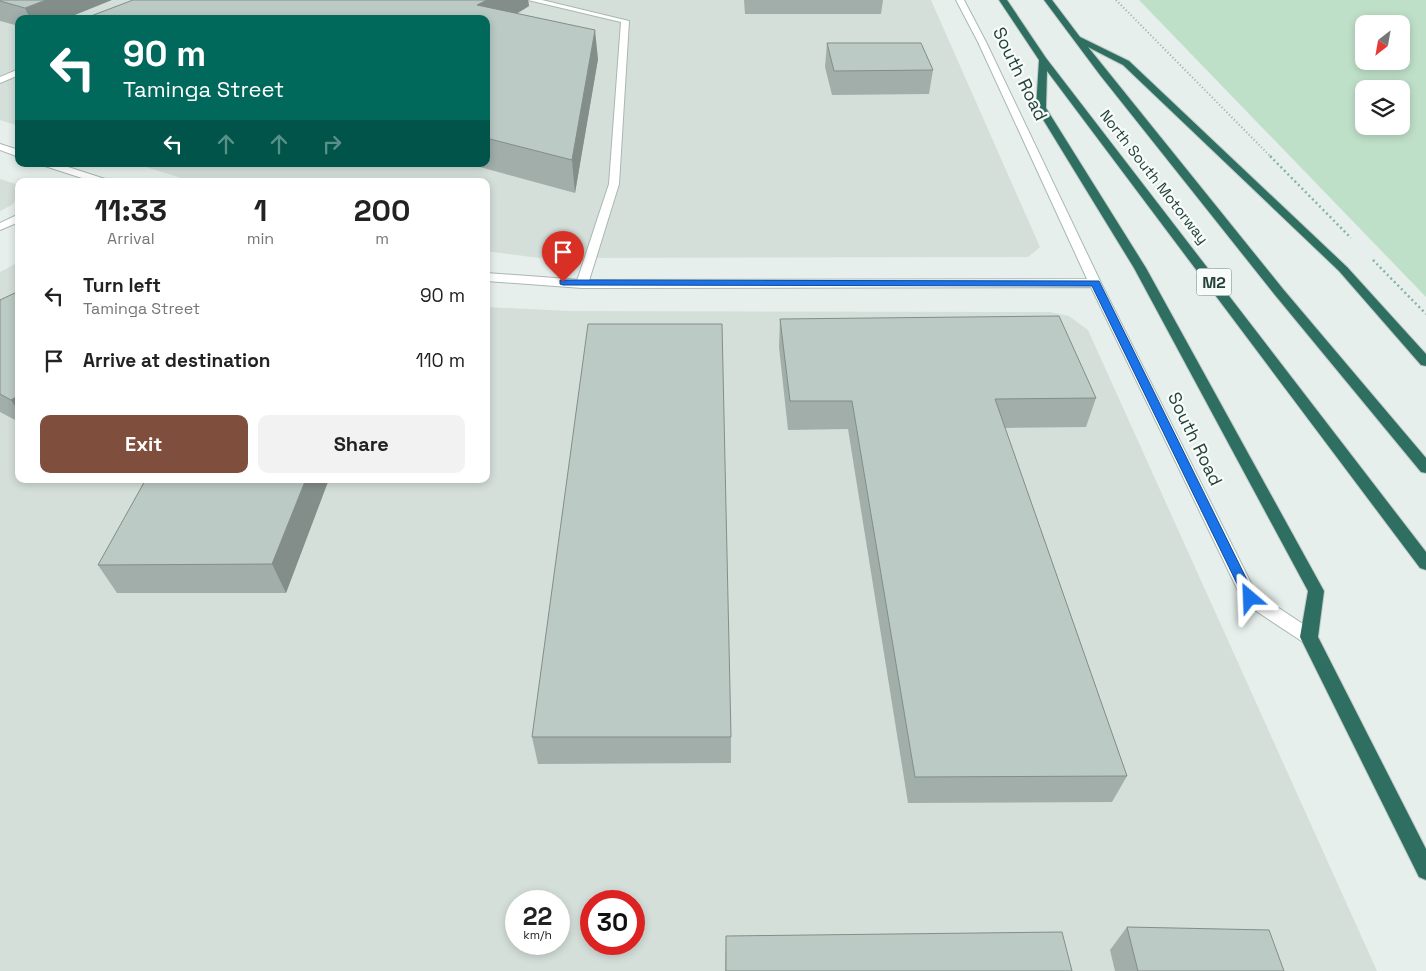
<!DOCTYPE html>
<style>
:root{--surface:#fff;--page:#f2f2f2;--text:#222;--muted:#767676;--accent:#804e3d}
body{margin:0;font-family:"Space Grotesk",sans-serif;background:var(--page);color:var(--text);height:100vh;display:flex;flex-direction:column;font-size:19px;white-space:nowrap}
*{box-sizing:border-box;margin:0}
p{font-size:16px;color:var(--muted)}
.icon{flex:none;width:28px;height:28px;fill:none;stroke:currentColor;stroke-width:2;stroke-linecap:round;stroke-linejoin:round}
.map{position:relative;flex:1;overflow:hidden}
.sheet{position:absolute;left:15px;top:178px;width:475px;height:305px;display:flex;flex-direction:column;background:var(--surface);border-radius:10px;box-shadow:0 2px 8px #0003}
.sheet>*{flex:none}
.top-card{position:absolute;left:15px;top:15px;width:475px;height:152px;border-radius:10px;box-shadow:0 2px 8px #0003;background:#00695c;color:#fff;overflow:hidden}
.needle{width:32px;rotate:211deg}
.controls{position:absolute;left:1355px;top:15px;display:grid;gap:10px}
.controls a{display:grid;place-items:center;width:55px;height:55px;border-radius:10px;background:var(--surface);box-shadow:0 2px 8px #0003;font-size:25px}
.speed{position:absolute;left:505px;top:890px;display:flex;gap:10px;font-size:25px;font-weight:700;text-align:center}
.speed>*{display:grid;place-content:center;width:65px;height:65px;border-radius:50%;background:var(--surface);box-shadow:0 2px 8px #0003;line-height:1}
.speed small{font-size:12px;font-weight:400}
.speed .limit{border:8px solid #d22;background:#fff;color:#111}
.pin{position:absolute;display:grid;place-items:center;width:42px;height:42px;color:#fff;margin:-51px -21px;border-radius:50% 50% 50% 0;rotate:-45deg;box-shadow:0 0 5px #0007}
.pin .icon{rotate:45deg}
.me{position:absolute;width:55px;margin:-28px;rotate:334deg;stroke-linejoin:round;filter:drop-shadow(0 0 4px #0008)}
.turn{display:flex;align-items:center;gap:18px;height:105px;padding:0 25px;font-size:22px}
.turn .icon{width:65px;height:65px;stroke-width:2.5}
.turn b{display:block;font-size:35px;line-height:42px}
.lanes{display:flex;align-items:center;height:48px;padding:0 25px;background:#0003;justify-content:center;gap:25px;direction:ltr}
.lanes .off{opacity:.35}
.eta{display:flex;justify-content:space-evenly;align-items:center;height:85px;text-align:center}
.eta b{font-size:30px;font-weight:800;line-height:35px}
.action{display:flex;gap:10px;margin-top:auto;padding:10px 25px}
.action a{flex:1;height:58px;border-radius:10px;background:var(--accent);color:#fff;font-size:20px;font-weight:800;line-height:58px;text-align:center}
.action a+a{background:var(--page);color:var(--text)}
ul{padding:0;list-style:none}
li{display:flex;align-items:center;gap:15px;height:65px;padding:0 25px}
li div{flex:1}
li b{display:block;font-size:19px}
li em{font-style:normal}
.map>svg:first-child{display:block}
.built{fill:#d4dfda;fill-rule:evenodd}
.green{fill:#bfe0c8;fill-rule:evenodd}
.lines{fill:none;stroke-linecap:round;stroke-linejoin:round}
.lane-casing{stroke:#a8b8b2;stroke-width:2}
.street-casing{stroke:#a8b8b2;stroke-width:2}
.highway-casing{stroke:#c2cac8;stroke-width:2}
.path-far1{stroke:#86b3a5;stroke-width:2;stroke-dasharray:1 2.5;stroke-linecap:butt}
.path{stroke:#86b3a5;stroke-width:2.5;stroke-dasharray:2 3;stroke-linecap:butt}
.lane{fill:#fff;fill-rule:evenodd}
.street{fill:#fff;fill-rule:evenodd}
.highway{fill:#2f6f62;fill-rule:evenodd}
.wall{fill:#a1aea9}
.shaded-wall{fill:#838d89}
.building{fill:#bbcac4;stroke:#838d89}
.route{fill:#1a73e8;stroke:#114b97}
.labels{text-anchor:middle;stroke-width:4.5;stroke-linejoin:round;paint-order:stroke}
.far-street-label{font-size:15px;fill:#24423a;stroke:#f7fbf9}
.shield{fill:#f7fbf9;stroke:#637a73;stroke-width:1}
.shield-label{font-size:16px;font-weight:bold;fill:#24423a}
.street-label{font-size:18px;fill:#24423a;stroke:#f7fbf9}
</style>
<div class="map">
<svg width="1426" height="971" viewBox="0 0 1426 971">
<rect width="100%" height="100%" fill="#e6efeb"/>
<path class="built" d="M 0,0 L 931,0 L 1040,247 L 1028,257 L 539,258 L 486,251 L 486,181 L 191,181 L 136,164 L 486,164 L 486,19 L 19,19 L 19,126 L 0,120 Z
M 0,179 L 19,185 L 19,196 L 12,205 L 0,211 Z
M 19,262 L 19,479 L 486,479 L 486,307 L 570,311 L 1050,312 L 1069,316 L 1088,330 L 1377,971 L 0,971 L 0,272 ZM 516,901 L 559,901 L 559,944 L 516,944 ZM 591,901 L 634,901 L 634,944 L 591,944 Z"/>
<path class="green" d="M 1139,0 L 1426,0 L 1426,297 ZM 1364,24 L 1401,24 L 1401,61 L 1364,61 ZM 1364,89 L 1401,89 L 1401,126 L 1364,126 Z"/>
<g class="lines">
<g class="lane-casing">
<path id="lane" d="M 528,0 L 542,0 L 629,21 L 619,184 L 588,284 L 582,288 L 576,284 L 609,184 L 621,22 Z
M 19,69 L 19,75 L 0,83 L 0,77 Z"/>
</g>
<g class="street-casing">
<path id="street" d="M 956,0 L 964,0 L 986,42 L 1101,283 L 1256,593 L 1315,632 L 1318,637 L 1315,642 L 1309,644 L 1303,642 L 1244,603 L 1091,287 L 582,288 L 486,281 L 486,273 L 582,280 L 1087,279 L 978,42 Z
M 0,144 L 19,150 L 19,157 L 0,150 Z
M 44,164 L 59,164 L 105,179 L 106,181 L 91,181 L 45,166 Z
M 19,214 L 19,222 L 0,230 L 0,223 Z"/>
</g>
<g class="highway-casing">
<path id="highway" d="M 999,0 L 1007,0 L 1046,58 L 1426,552 L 1426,570 L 1420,568 L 1047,71 L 1046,108 L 1146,268 L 1324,591 L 1318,637 L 1426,849 L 1426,880 L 1419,877 L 1300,637 L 1308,591 L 1134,268 L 1036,108 L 1039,60 Z
M 1044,0 L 1052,0 L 1080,37 L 1129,61 L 1347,267 L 1426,354 L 1426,366 L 1421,365 L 1339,271 L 1123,65 L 1088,47 L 1283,289 L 1426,458 L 1426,473 L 1421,472 L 1275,295 L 1100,75 Z"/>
</g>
<path class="path-far1" d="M 1116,0 L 1272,158"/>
<path class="path" d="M 1270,156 L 1351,238
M 1373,260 L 1426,314"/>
<use href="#lane" class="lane"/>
<use href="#street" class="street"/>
<use href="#highway" class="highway"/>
</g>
<path class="wall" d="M 0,0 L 65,19 L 19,19 L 19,26 L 0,21 Z
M 133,0 L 528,0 L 529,6 L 517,14 L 598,59 L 575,193 L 469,164 L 486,164 L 486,19 Z
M 744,0 L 883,0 L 881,14 L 745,14 Z
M 827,43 L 933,70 L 929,94 L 832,95 L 825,67 Z
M 19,291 L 19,422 L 0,412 L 0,300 Z
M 780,319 L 1096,398 L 1086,427 L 1005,428 L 1127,776 L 1112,802 L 908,803 L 848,429 L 788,430 L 779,347 Z
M 146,479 L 329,479 L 286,593 L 117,593 L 98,565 Z
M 532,737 L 731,737 L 731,763 L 538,764 Z
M 1127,927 L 1284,971 L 1115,971 L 1110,950 Z
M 726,936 L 1072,971 L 725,971 Z"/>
<path class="shaded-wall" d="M 46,0 L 112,0 L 65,19 L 30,19 L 25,8 Z
M 487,0 L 528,0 L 529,6 L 486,31 L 477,5 Z
M 595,30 L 598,59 L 575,193 L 572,160 Z
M 19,395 L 19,412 L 11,400 Z
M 306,479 L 329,479 L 286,593 L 272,564 Z"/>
<path class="building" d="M 0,0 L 46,0 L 25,8 L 0,1 Z
M 133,0 L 487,0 L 477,5 L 595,30 L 572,160 L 486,138 L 486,19 L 83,19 Z
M 827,43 L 921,43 L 933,70 L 834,71 Z
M 19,291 L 19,395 L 11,400 L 0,394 L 0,300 Z
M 1059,316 L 1096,398 L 995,399 L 1127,776 L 915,777 L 852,401 L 790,401 L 780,319 Z
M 588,324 L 722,324 L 731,737 L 532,737 Z
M 146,479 L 306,479 L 272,564 L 98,565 Z
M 1127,927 L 1269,930 L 1284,971 L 1138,971 Z
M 1062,932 L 1072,971 L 726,971 L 726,936 Z"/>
<path class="route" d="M 560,280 L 1099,281 L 1256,598 L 1254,601 L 1246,601 L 1244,598 L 1092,286 L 563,285 L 560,284 Z"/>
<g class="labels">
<g class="far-street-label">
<text transform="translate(1154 177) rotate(52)" y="5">North South Motorway</text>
</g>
<rect class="shield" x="1196.5" y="268.5" width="35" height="27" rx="4"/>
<g class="shield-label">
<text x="1214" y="288">M2</text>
</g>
<g class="street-label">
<text transform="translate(1020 74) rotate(64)" y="6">South Road</text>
<text transform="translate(1195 439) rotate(64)" y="6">South Road</text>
</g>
</g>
</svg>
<div class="controls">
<a><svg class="needle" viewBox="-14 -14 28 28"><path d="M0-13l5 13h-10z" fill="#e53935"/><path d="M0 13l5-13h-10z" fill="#767676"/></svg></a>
<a><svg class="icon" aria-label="layers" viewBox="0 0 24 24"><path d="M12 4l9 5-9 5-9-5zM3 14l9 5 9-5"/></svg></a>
</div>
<div class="speed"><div>22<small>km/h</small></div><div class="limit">30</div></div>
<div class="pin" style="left:563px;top:282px;background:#d93025"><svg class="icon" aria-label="arrive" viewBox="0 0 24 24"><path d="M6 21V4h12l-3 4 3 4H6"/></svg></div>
<svg class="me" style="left:1250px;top:598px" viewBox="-20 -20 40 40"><path d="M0-17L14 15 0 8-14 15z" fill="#1a73e8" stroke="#fff" stroke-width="4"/></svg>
<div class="top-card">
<div class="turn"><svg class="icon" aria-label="left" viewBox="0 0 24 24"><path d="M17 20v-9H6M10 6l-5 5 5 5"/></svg><div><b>90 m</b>Taminga Street</div></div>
<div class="lanes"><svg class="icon" aria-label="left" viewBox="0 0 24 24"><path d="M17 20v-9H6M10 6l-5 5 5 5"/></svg><svg class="icon off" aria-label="ahead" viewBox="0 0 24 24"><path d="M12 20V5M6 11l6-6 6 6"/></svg><svg class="icon off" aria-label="ahead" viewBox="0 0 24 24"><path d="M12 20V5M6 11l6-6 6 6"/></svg><svg class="icon off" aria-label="right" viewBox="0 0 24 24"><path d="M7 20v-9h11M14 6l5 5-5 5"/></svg></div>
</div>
<section class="sheet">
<div class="eta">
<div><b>11:33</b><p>Arrival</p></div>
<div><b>1</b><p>min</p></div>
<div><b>200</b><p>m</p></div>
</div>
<ul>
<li><svg class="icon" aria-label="left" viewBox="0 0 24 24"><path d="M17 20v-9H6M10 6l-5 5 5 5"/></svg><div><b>Turn left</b><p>Taminga Street</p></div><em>90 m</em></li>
<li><svg class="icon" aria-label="arrive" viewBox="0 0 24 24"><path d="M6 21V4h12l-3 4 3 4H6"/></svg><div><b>Arrive at destination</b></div><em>110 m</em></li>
</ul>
<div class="action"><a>Exit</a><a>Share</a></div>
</section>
</div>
